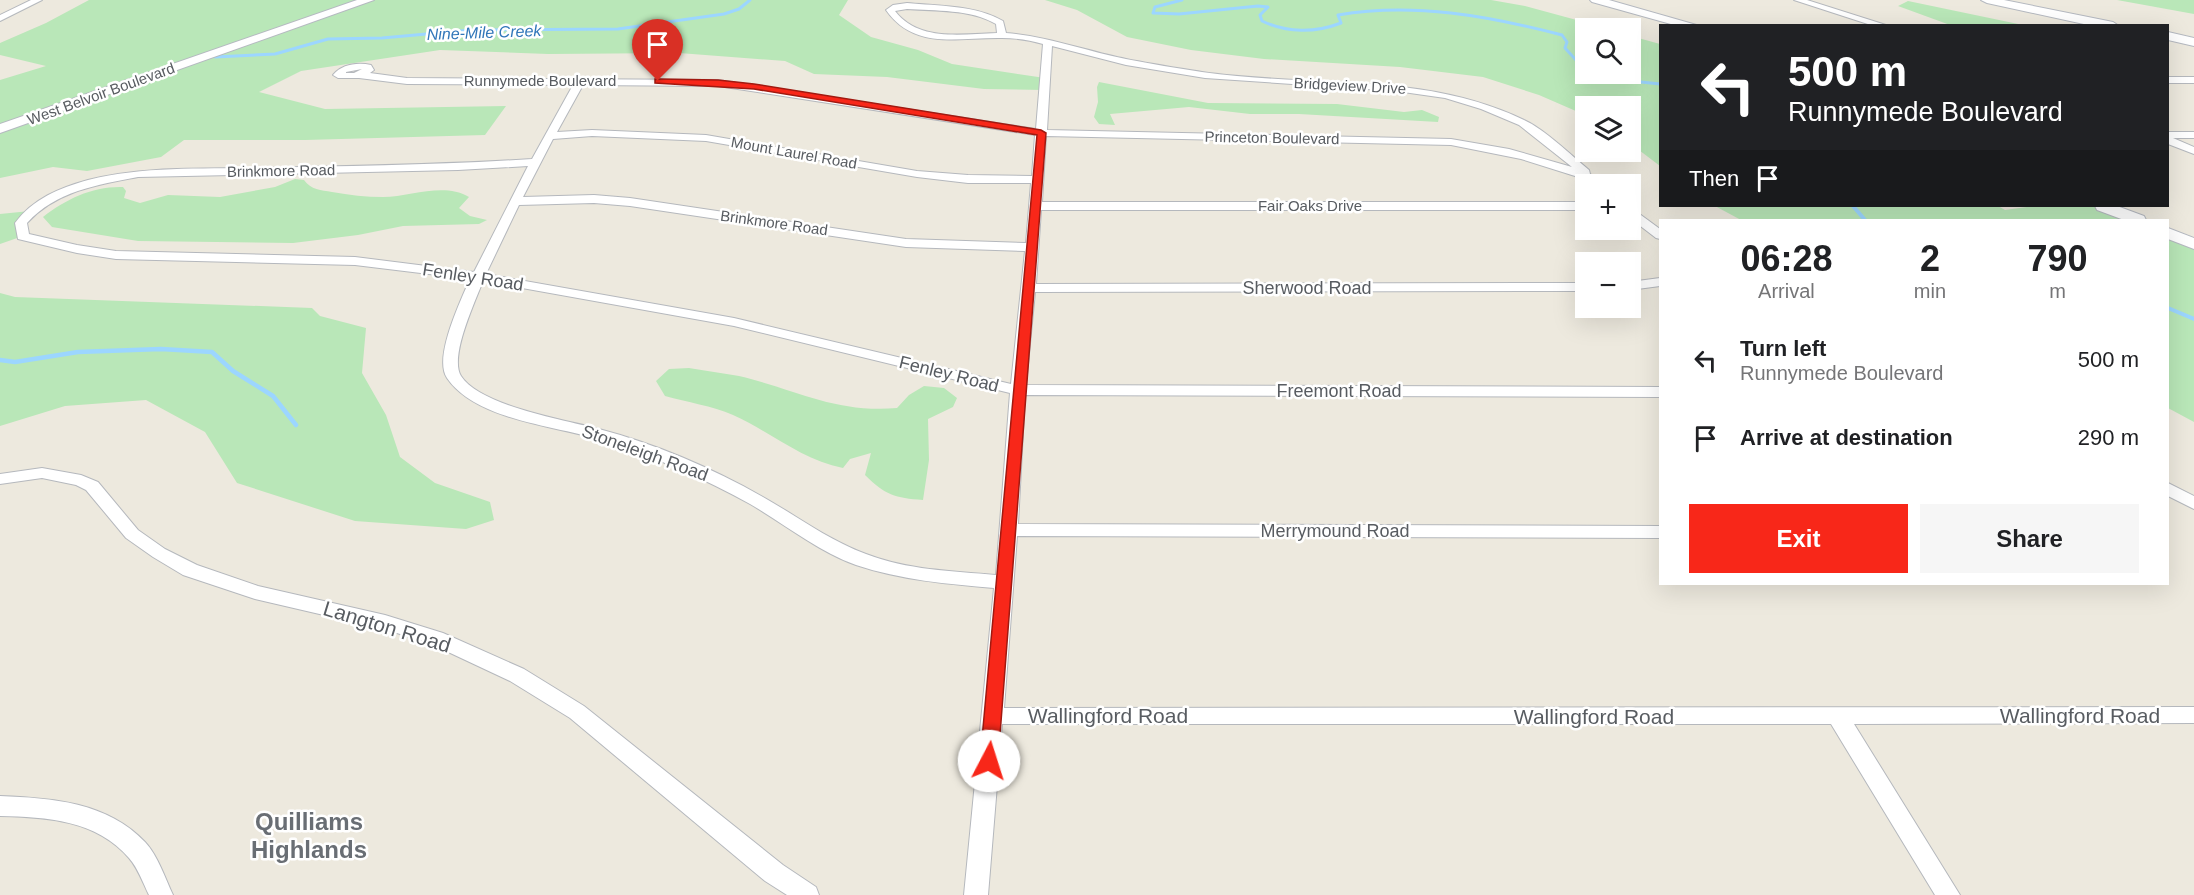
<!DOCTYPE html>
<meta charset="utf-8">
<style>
:root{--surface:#fff;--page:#f6f6f6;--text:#202124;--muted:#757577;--accent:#f82719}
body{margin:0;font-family:Helvetica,sans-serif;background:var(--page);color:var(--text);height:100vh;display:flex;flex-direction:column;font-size:22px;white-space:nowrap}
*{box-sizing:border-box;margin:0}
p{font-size:20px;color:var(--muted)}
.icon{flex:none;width:33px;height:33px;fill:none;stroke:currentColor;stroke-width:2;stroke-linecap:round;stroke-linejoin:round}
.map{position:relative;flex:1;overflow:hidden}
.details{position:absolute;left:1659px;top:219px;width:510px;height:366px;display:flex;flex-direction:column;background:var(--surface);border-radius:0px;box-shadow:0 6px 24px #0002}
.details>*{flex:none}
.top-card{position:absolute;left:1659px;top:24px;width:510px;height:183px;border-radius:0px;box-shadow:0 6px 24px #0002;background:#202124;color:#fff;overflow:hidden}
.fabs{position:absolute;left:1575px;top:18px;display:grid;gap:12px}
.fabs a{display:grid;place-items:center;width:66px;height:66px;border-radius:0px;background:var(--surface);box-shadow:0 6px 24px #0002;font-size:30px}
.pin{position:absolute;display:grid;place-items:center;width:51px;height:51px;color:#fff;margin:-62px -26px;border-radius:50% 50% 50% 0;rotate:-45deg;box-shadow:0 0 6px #0007}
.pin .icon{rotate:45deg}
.me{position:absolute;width:66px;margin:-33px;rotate:5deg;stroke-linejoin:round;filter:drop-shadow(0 0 4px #0008)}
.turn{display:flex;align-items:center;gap:21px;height:126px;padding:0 30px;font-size:27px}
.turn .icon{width:78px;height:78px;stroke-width:2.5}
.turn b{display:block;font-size:42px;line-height:51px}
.then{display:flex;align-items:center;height:57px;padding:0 30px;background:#0003;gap:12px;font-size:22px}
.eta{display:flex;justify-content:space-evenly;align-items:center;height:102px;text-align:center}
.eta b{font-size:36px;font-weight:800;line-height:42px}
.cta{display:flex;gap:12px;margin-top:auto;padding:12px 30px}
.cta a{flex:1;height:69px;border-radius:0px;background:var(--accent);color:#fff;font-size:24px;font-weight:800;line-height:69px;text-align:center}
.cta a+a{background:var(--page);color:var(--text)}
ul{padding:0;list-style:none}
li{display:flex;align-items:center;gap:18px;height:78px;padding:0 30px}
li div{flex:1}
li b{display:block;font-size:22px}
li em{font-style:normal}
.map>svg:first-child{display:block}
.green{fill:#b9e7b8}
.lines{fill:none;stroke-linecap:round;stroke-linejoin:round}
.stream-far2{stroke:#9cd6ff;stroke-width:3}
.stream-far1{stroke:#9cd6ff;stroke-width:4}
.stream{stroke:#9cd6ff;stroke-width:4.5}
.street-casing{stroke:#b5b8bd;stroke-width:2}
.secondary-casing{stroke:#b5b9c0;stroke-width:2}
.street{fill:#fff;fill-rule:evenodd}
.secondary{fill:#fff;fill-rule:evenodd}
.route{fill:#f82719;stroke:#a11910;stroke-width:1.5}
.labels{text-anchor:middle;stroke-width:5;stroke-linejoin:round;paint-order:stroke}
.far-street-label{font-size:15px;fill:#585c61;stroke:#fff}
.far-water-label{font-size:16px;font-style:italic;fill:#3176b9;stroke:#fff}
.street-label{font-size:18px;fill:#585c61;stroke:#fff}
.near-street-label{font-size:21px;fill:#585c61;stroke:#fff}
.near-neighbourhood-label{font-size:24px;font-weight:bold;fill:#696e74;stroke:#fff}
</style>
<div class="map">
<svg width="2194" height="895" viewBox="0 0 2194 895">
<rect width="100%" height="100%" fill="#ede9de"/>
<path class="green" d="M 89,0 L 848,0 L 839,15 L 871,37 L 918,50 L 952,64 L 1045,78 L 1044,90 L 984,89 L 887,77 L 814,74 L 785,61 L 679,53 L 548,54 L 440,50 L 301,71 L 259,92 L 325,109 L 506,106 L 485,135 L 305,140 L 184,140 L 161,157 L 87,171 L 53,167 L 0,178 L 0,80 L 46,66 L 0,55 L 0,43 L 46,23 Z
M 1045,0 L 1491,0 L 1525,6 L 1606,28 L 1586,28 L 1586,74 L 1630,74 L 1631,36 L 1660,44 L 1660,166 L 1631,144 L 1630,106 L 1586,106 L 1585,115 L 1539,95 L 1483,77 L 1400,67 L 1264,59 L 1191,50 L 1127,37 L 1077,10 Z
M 2117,0 L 2194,0 L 2194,14 Z
M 1908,1 L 2023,25 L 1950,25 L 1898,6 Z
M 1099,82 L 1208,103 L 1337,104 L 1404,112 L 1422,110 L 1439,117 L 1438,122 L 1299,114 L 1250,114 L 1189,107 L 1110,114 L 1115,125 L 1099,124 L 1094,117 L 1098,102 L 1097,87 Z
M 295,179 L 304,180 C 311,190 321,190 332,192 C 349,195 366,197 383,197 C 411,197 443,182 469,197 L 459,208 L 470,216 L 487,220 L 479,224 L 403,226 L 358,235 L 293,243 L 138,241 L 52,227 L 43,217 C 66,199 93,186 123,187 L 126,191 L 124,198 L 140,203 L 168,195 L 220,197 L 275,187 Z
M 1715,206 L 1998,206 L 2005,210 L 2034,206 L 2103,206 L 2138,220 L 1741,220 Z
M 30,211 L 23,236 L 0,244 L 0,214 Z
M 2168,233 L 2194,244 L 2194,422 L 2168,408 Z
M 0,293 L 15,297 L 312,308 L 320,316 L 366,328 L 362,373 L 386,415 L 400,457 L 435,483 L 490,502 L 494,520 L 466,529 L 355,521 L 237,483 L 205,432 L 146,400 L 65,406 L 0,426 Z
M 689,368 C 705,371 723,373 739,376 C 798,390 834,413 897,408 L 909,395 L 924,386 L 944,388 L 957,398 L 953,407 L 928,419 L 929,460 L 923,500 C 895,498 885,495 865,475 L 871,453 L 850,459 L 843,468 C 802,460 771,432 733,415 C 712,406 687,402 665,396 L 656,381 L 669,369 Z"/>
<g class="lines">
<path class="stream-far2" d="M 1182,0 L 1155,7 L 1153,13 L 1179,14 L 1258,6 L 1268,7 L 1260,15 L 1262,21 C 1287,33 1315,33 1341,23 L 1338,15 C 1413,2 1489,16 1562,35 L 1567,42 L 1565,48 L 1586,71
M 215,57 L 275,54 L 328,39 L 382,38 L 471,30 L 618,29 L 724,14 L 739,9 L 750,0
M 1593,74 L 1613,79 L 1660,84"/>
<path class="stream-far1" d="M 1853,206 L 1865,220
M 2168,308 L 2194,319"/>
<path class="stream" d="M 0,360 L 15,362 L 78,352 L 161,349 L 212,352 L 233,371 L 273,396 L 296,425"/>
<g class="street-casing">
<path id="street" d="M 31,0 L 42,0 L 0,21 L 0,15 Z
M 1794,0 L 1807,0 L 1889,26 L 1874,26 Z
M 907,3 C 938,6 976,5 1003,21 L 1006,33 C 1047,36 1086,51 1126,59 C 1151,64 1177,68 1202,72 C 1311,88 1422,71 1524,120 C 1544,129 1571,155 1589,170 L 1590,174 L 1606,184 L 1593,184 L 1575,176 L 1521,159 L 1451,145 L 1046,136 L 1042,202 L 1586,202 L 1586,210 L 1041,210 L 1036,284 L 1586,283 L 1586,291 L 1035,292 L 1026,385 L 1660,387 L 1660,397 L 1025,395 L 1018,524 L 1660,526 L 1660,538 L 1017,536 L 1004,708 L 2194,707 L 2194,723 L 1854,724 L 1960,895 L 1935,895 L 1831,724 L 1002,724 L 988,895 L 964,895 L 994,588 C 947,584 901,580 856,565 C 817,551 785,524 750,504 C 705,479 657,458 608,442 C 561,426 477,422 447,378 C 433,358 461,300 470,279 L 355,265 L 116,259 L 77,253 L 18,239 L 15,223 C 33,199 59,188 88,180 C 144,166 202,169 259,168 C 350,166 441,165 532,159 L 573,85 L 407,84 L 359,78 L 338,78 L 333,75 C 342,64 358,62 371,65 L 374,70 L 370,73 L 407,78 L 718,80 L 1036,129 L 1043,44 C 1030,40 1016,38 1002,38 C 958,37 915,51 886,10 L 893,5 ZM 907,9 C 935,11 971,9 996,24 L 997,33 C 962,34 919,42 895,11 ZM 1052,46 L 1126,65 L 1205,78 L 1396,91 L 1445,98 L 1481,109 L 1519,125 L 1572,167 L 1509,149 L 1451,139 L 1047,130 ZM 362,69 L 354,73 L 346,73 L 346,72 ZM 583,85 L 718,86 L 1035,135 L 1032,176 L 968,175 L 917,171 L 706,135 L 592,130 L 557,132 ZM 592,136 L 706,141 L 917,177 L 968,183 L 1031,183 L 1026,243 L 906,239 L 630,198 L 594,195 L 523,197 L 553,139 ZM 528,166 L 474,272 L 355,257 L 116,251 L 77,245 L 29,234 L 27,223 C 56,191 97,185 138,177 L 458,170 ZM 594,203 L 630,206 L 906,247 L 1025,251 L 1011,384 L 734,318 L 486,274 L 519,205 ZM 483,281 L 734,326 L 1010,393 L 996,575 C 952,571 907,570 866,554 C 828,540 797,516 763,497 C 712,468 656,444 599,429 C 566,420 480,406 461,376 C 449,357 475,302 483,281 Z
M 2168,77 L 2194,77 L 2194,83 L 2168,83 Z
M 2168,132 L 2194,132 L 2194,138 L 2173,138 L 2194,147 L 2194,154 L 2168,144 Z
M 1630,207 L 1660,229 L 1660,239 L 1656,238 L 1630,218 Z
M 1660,278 L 1660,286 L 1630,290 L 1630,282 Z
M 42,468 L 81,475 L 98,482 L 138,530 L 165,549 L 197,565 L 258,586 L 385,615 L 443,633 L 524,669 L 584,706 L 783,865 L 816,887 L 819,895 L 787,895 L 765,881 L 570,718 L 510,681 L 429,643 L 384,629 L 255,599 L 183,575 L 153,557 L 126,538 L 86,490 L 76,485 L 42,478 L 0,484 L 0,474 Z
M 2168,483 L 2194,496 L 2194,509 L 2168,496 Z
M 0,796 C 52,798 107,802 145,842 C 158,856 165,878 173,895 L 149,895 C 143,883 138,868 129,858 C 96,820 47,817 0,816 Z"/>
</g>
<g class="secondary-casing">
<path id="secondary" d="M 357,0 L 374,0 L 0,133 L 0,124 Z
M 1590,0 L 1609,0 L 1700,26 L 1678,26 L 1592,2 Z
M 1981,0 L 2004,0 L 2113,22 L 2119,26 L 2093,26 L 1987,3 Z
M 2168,32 L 2194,38 L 2194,46 L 2168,40 Z
M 2095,206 L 2117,206 L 2144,216 L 2146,220 L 2124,220 L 2097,210 Z
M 2168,228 L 2194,238 L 2194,249 L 2168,239 Z"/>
</g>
<use href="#street" class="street"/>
<use href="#secondary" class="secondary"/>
</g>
<path class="route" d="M 658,79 L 718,80 L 754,84 L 1041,130 L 1046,133 L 998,761 L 995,766 L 989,768 L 982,766 L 980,761 L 1037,135 L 754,89 L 655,83 L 655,79 Z"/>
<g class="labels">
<g class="far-street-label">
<text x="540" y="86">Runnymede Boulevard</text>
<text transform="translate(1350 86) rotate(3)" y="5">Bridgeview Drive</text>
<text transform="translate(101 94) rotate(-20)" y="5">West Belvoir Boulevard</text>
<text transform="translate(1272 138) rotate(1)" y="5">Princeton Boulevard</text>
<text transform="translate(794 153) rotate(10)" y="5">Mount Laurel Road</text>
<text transform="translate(281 171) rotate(-1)" y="5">Brinkmore Road</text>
<text x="1310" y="211">Fair Oaks Drive</text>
<text transform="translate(774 223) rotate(8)" y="5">Brinkmore Road</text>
</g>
<g class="far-water-label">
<text transform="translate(484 32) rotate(-2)" y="6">Nine-Mile Creek</text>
</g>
<g class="street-label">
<text transform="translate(473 277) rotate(9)" y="6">Fenley Road</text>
<text x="1307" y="294">Sherwood Road</text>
<text transform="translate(949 374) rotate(14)" y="6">Fenley Road</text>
<text x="1339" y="397">Freemont Road</text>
<text transform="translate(645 453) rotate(20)" y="6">Stoneleigh Road</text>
<text x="1335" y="537">Merrymound Road</text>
</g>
<g class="near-street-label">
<text transform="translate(387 627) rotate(17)" y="7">Langton Road</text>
<text x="1108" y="723">Wallingford Road</text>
<text x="2080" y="723">Wallingford Road</text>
<text x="1594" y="724">Wallingford Road</text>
</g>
<g class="near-neighbourhood-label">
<text x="309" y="830">Quilliams<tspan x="309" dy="28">Highlands</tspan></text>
</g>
</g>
</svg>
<div class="fabs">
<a><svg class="icon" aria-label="search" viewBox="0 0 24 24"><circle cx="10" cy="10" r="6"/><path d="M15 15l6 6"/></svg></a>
<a><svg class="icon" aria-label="layers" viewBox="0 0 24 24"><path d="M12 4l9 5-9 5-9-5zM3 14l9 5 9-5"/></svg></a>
<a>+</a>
<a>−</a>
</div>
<div class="pin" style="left:658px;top:81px;background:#d93025"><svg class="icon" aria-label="arrive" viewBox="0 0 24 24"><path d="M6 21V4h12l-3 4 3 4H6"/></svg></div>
<svg class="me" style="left:989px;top:761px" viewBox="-20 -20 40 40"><circle r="19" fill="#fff"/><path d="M0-13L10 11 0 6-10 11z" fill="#f82719"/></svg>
<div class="top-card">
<div class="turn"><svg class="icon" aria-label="left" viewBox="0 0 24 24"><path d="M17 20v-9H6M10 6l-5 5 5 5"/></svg><div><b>500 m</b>Runnymede Boulevard</div></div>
<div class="then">Then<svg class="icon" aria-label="arrive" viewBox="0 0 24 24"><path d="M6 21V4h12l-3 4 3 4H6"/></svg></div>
</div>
<section class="details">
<div class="eta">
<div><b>06:28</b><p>Arrival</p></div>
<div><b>2</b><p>min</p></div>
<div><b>790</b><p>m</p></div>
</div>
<ul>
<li><svg class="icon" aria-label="left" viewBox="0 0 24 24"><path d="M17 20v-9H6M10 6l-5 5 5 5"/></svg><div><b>Turn left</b><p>Runnymede Boulevard</p></div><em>500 m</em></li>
<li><svg class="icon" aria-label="arrive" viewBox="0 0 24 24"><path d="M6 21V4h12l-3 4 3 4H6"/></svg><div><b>Arrive at destination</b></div><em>290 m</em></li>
</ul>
<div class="cta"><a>Exit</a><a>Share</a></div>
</section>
</div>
